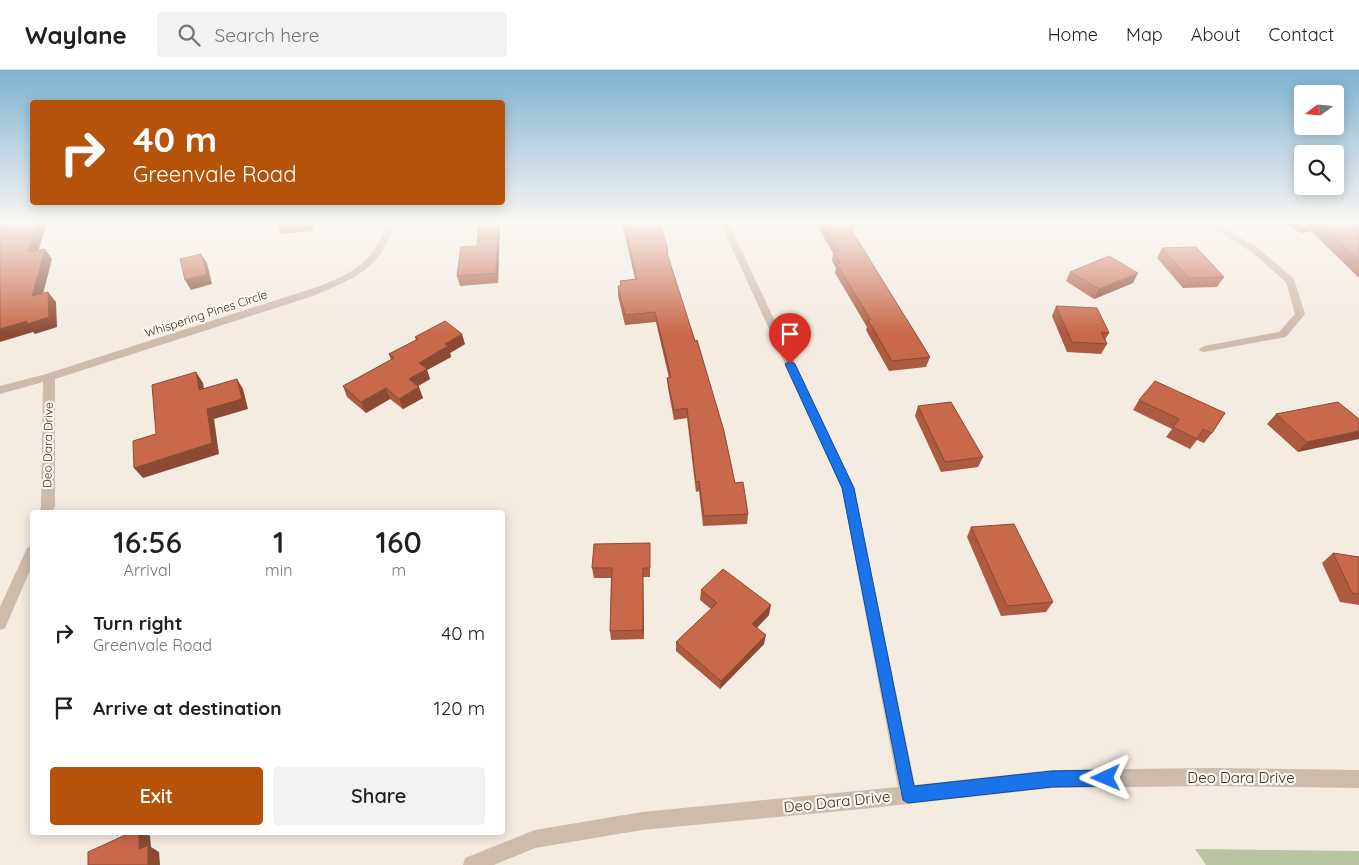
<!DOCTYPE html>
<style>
:root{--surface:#fff;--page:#f2f2f2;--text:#202124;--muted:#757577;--line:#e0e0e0;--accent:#b45309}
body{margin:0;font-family:Quicksand,sans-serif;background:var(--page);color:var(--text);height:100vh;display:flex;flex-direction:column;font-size:19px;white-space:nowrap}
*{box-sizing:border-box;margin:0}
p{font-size:16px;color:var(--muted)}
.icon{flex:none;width:28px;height:28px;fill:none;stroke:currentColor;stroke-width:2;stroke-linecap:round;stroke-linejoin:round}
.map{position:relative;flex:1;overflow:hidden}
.panel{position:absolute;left:30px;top:440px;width:475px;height:325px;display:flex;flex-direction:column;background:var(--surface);border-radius:5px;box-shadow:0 2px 12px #0003}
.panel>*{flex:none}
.top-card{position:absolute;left:30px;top:30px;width:475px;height:105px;border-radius:5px;box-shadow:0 2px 12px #0003;background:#b45309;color:#fff;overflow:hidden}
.needle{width:32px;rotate:254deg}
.fabs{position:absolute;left:1294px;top:15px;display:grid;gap:10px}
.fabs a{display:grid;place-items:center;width:50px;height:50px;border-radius:5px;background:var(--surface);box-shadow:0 2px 12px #0003;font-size:25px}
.pin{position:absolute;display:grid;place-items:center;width:42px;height:42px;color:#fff;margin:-51px -21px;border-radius:50% 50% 50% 0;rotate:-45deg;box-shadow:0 0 5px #0007}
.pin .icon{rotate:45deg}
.me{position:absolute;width:55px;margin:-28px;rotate:269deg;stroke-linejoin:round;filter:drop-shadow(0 0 4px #0008)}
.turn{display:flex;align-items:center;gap:18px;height:105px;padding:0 20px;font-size:22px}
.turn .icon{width:65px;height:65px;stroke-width:2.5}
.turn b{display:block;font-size:35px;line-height:42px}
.eta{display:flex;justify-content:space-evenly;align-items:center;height:85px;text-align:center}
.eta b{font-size:30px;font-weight:600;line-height:35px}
.primary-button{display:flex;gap:10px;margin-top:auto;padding:10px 20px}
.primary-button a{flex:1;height:58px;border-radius:5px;background:var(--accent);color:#fff;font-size:20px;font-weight:600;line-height:58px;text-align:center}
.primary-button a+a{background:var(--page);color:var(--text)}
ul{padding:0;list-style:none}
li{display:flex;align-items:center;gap:15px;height:75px;padding:0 20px}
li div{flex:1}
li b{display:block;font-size:19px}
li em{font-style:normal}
header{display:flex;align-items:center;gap:30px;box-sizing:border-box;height:70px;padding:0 25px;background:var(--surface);border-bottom:1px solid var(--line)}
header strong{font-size:24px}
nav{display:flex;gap:28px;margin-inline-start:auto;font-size:18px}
.search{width:350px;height:45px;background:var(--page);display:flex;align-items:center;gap:12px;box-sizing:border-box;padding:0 18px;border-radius:5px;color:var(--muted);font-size:19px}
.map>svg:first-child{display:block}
.green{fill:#b8c4a0}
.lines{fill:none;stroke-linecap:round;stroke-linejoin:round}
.minor{fill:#cdbbac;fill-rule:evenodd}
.wall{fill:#ac5a40}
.shaded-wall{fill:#8c4a34}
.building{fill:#c8694b;stroke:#8c4a34}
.route{fill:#1a73e8;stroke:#114b97}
.labels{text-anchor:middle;stroke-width:4.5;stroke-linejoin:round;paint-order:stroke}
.street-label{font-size:12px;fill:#3b302b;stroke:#fbf5ee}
.near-street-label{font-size:15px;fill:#3b302b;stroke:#fbf5ee}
</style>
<header>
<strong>Waylane</strong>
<div class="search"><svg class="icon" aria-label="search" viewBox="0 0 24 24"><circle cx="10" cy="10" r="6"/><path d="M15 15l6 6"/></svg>Search here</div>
<nav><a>Home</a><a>Map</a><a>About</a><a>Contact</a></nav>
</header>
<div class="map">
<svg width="1359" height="795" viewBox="0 0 1359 795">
<rect width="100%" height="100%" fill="#f4ebe1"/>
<path class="green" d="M 1195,779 L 1359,781 L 1359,795 L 1206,795 Z"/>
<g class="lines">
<path class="minor" d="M 386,152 L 394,152 C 384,198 353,209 313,226 L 55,309 L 55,436 L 52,442 L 40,442 L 41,436 L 43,312 L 0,324 L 0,316 L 46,304 L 320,216 C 356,201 375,192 386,152 Z
M 720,152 L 728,152 L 854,418 L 915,715 L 1052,700 L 1210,698 L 1359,700 L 1359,718 L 1210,716 L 1052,718 L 862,739 L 642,760 L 535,778 L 494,795 L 463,795 L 465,788 L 535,760 L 642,742 L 898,717 L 842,418 Z
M 1204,152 L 1214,152 L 1259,179 L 1294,209 L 1305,244 L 1286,267 L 1204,282 L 1200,281 L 1199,279 L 1204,276 L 1279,262 L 1295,244 L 1286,212 L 1253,183 Z
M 32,476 L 32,496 L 5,558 L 0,560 L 0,537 L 27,478 Z"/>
</g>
<path class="wall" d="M 277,152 L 315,152 L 312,161 L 281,164 L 276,154 Z
M 500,152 L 498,213 L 460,216 L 457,206 L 477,176 Z
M 621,152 L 652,152 L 654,157 L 668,180 L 668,186 L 735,413 L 748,444 L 747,454 L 703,456 L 699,421 L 696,422 L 687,348 L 674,350 L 668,318 L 667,308 L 669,308 L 656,252 L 625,255 L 618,226 L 618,216 L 620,216 L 620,211 L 635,209 L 625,166 Z
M 815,152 L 855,152 L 853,162 L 930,287 L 926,297 L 889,301 L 866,260 L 867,257 L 835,203 L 836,198 L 832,191 L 833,183 Z
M 1280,152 L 1353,152 L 1359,155 L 1359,208 L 1311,161 L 1301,163 Z
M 1162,178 L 1224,207 L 1217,217 L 1183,218 L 1157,188 Z
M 1070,202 L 1133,213 L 1094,229 L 1066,211 Z
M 1056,236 L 1109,263 L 1105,270 L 1107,274 L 1101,284 L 1067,282 L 1052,246 Z
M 415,267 L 465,274 L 450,283 L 451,287 L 427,300 L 430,309 L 418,316 L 423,328 L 403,339 L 390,329 L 366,343 L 347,327 L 343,316 L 391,290 L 389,284 L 416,270 Z
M 1139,330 L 1212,363 L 1204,373 L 1197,370 L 1190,379 L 1166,367 L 1172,359 L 1133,340 Z
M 918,336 L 983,387 L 978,397 L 941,402 L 915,346 Z
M 1276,344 L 1359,349 L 1298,382 L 1267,354 Z
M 971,457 L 1053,532 L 1046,542 L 1001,546 L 967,467 Z
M 650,473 L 650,507 L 643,507 L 644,569 L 611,570 L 610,561 L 611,508 L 594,508 L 592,498 Z
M 1333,483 L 1359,487 L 1359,535 L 1340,532 L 1322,493 Z
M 701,520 L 769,545 L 757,558 L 764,574 L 720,619 L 676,581 L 676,572 L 711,539 L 700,530 Z"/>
<path class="shaded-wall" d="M 37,152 L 47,152 L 35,192 L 28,182 Z
M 309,152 L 315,152 L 312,161 Z
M 498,152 L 500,152 L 498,213 L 496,203 Z
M 1315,152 L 1317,152 L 1311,161 L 1301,163 L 1308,154 Z
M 45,179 L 52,189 L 40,236 L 32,226 Z
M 201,184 L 207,193 L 212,214 L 191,220 L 185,210 Z
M 1138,203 L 1133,213 L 1094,229 L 1099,219 Z
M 48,222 L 56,232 L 57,257 L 35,264 L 33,262 L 0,272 L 0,259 Z
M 462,264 L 465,274 L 450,283 L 451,287 L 427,300 L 430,309 L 413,319 L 409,309 L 419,293 L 445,274 Z
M 196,302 L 203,313 L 206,330 L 199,320 Z
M 237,309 L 243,319 L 248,339 L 214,349 L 219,384 L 143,408 L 134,398 L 207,339 Z
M 419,317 L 423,328 L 403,339 L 399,329 Z
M 386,318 L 390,329 L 366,343 L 361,332 Z
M 1359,361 L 1359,369 L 1298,382 L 1307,372 Z
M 643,498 L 643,507 L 644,569 L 643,560 Z
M 771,535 L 769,545 L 751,563 L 752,554 Z
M 766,565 L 764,574 L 720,619 L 721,611 Z
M 139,762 L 144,762 L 150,766 L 151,777 L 159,782 L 160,795 L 148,795 L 139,779 Z"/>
<path class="building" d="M 2,152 L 37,152 L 28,182 L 45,179 L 32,226 L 48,222 L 49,247 L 27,254 L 27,251 L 0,259 L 0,155 Z
M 277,152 L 301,152 L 276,154 Z
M 479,152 L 498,152 L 496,203 L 457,206 L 461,177 L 477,176 Z
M 624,152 L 652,152 L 654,157 L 661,156 L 668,180 L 666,180 L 695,271 L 697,270 L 724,361 L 735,413 L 743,412 L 748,444 L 704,446 L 699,411 L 696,412 L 687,338 L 674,340 L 667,308 L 671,307 L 655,242 L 625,245 L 618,216 L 621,216 L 620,211 L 637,209 Z
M 822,152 L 855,152 L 847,153 L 930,287 L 892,291 L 868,250 L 871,250 L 836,193 L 840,193 L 834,181 L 840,180 Z
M 1304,152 L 1315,152 L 1308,154 Z
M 1318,152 L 1353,152 L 1359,155 L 1359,190 Z
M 1196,177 L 1224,207 L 1189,208 L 1162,178 Z
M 201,184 L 207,204 L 185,210 L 180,189 Z
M 1109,186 L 1138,203 L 1099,219 L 1070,202 Z
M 1056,236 L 1097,238 L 1109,263 L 1101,262 L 1107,274 L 1072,272 Z
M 445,251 L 462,264 L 445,274 L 448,276 L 419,293 L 427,299 L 409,309 L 419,317 L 399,329 L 386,318 L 361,332 L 343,316 L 394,288 L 389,284 L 418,269 L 415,267 Z
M 196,302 L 199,320 L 237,309 L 242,329 L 207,339 L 212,373 L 134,398 L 133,371 L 156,364 L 152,315 Z
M 1155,311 L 1225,343 L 1212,363 L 1203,359 L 1197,369 L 1173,357 L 1179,349 L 1139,330 Z
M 951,332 L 983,387 L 945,392 L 918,336 Z
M 1338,332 L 1359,349 L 1359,361 L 1307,372 L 1276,344 Z
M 1014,454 L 1053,532 L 1007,536 L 971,457 Z
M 650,473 L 650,498 L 643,498 L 643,560 L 610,561 L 612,498 L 592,498 L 594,474 Z
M 1333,483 L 1359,487 L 1359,524 L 1352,523 Z
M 723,499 L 771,535 L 752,554 L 766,565 L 721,611 L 676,572 L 717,533 L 701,520 Z
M 132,762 L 139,762 L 139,779 L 148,775 L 148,795 L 88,795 L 88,782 Z"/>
<linearGradient id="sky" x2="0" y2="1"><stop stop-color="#7eb2d2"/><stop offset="0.58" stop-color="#faf6f2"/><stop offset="1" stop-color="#faf6f2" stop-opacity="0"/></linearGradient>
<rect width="1359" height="263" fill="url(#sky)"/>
<path class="route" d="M 790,291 L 795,294 L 854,418 L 914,716 L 1052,701 L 1106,700 L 1112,703 L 1114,708 L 1112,714 L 1106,716 L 1052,717 L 908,733 L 903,730 L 842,418 L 785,294 Z"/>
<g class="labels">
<g class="street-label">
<text transform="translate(206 244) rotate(-18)" y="4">Whispering Pines Circle</text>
<text transform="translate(48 375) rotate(-89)" y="4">Deo Dara Drive</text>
</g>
<g class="near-street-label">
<text x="1241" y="713">Deo Dara Drive</text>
<text transform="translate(837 732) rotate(-6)" y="5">Deo Dara Drive</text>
</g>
</g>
</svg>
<div class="fabs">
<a><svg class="needle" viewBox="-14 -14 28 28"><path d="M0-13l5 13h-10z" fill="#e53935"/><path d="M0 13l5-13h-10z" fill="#757577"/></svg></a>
<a><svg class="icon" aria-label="search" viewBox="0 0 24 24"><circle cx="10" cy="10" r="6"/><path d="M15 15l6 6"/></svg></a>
</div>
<div class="pin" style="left:790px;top:294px;background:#d93025"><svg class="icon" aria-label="arrive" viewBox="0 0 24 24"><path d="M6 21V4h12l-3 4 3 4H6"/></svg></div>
<svg class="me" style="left:1106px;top:708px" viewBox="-20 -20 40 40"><path d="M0-17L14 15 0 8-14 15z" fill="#1a73e8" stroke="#fff" stroke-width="4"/></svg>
<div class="top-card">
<div class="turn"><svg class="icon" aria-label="right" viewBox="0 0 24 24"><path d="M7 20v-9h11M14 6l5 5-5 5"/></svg><div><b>40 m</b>Greenvale Road</div></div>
</div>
<section class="panel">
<div class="eta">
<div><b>16:56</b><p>Arrival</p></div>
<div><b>1</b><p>min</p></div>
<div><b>160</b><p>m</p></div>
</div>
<ul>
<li><svg class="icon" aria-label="right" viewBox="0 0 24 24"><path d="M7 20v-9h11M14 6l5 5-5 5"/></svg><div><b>Turn right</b><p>Greenvale Road</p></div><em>40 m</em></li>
<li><svg class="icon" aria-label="arrive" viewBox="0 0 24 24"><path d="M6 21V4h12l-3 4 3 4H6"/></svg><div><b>Arrive at destination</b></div><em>120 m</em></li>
</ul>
<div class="primary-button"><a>Exit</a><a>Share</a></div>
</section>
</div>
